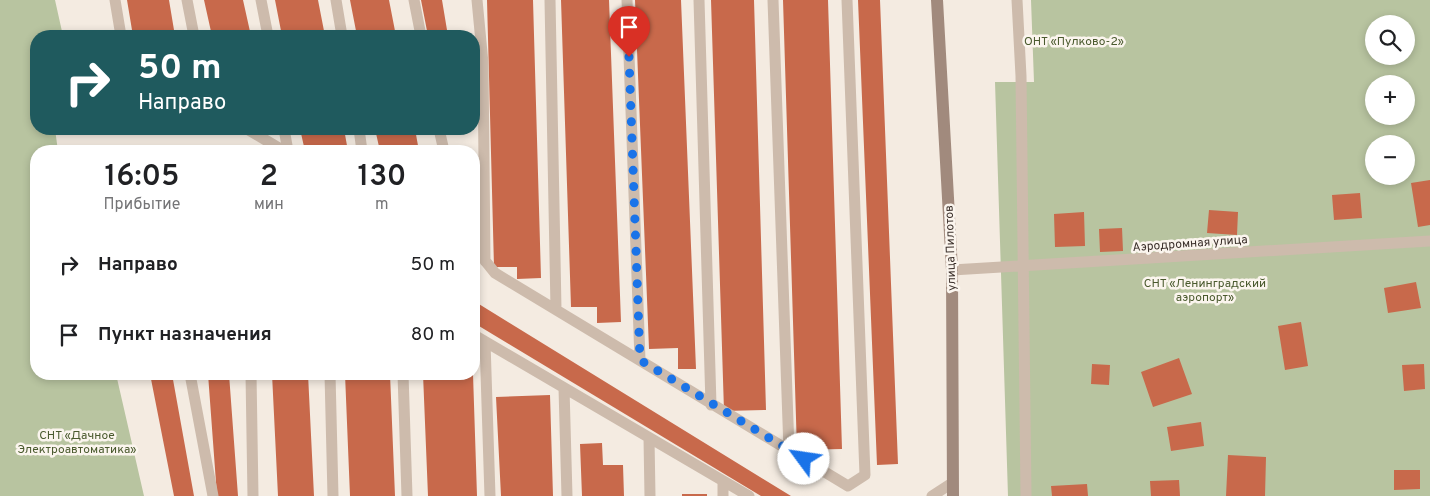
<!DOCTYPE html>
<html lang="ru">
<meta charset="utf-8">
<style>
:root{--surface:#fff;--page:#f2f2f2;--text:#202124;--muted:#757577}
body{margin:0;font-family:Overpass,sans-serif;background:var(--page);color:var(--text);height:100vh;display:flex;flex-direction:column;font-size:19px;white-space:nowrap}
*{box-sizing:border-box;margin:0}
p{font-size:16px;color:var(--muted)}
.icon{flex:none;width:28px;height:28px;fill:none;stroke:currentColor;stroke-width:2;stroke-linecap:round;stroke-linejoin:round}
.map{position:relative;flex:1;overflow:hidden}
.details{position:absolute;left:30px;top:145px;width:450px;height:235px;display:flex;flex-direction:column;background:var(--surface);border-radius:20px;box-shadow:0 2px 8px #0003}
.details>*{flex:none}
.guide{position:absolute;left:30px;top:30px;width:450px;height:105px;border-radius:20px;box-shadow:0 2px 8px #0003;background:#1f5a5e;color:#fff;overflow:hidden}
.fabs{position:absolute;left:1365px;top:15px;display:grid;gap:10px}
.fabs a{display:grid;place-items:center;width:50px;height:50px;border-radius:50%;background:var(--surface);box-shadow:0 2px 8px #0003;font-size:25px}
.pin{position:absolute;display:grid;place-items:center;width:42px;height:42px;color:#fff;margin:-51px -21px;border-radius:50% 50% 50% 0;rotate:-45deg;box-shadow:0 0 5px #0007}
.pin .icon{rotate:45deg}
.me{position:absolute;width:55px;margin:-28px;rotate:301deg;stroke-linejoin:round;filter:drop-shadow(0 0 4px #0008)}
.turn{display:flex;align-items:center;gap:18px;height:105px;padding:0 25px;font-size:22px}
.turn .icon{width:65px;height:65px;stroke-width:2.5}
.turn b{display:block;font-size:35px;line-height:42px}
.eta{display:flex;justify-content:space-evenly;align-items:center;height:85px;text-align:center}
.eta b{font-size:30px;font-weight:600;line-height:35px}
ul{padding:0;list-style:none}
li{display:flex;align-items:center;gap:15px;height:70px;padding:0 25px}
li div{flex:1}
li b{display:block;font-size:19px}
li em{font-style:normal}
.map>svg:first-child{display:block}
.green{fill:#b8c4a0;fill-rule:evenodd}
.building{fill:#c8694b}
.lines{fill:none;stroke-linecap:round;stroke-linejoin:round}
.lane{stroke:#cdbbac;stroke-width:11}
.secondary{stroke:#a18a7d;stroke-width:12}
.route{stroke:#1a73e8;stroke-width:9;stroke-dasharray:0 16.2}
.labels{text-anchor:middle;stroke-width:5;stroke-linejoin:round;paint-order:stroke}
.park-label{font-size:12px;fill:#4a5a2e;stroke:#fbf5ee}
.street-label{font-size:12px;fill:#3b302b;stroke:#fbf5ee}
</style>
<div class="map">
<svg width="1430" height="496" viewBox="0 0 1430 496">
<rect width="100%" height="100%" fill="#f4ebe1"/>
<path class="green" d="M 0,0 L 55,0 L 63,36 L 36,36 L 36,129 L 55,129 L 58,151 L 36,151 L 36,374 L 116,374 L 144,496 L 0,496 Z
M 1031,0 L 1430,0 L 1430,496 L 1008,496 L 995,82 L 1034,82 ZM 1374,24 L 1406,24 L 1406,56 L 1374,56 ZM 1374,84 L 1406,84 L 1406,116 L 1374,116 ZM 1374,144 L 1406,144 L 1406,176 L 1374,176 Z"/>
<path class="building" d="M 127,0 L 169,0 L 175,36 L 133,36 Z
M 204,0 L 243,0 L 251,36 L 212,36 Z
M 275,0 L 318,0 L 325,36 L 282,36 Z
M 350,0 L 389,0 L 396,36 L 357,36 Z
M 421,0 L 442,0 L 448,36 L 428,36 Z
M 487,0 L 533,0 L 541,278 L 517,279 L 517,267 L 494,267 Z
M 561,0 L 609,0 L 621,322 L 597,323 L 597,307 L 571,307 Z
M 635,0 L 681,0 L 696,369 L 678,369 L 678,348 L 649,349 Z
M 711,0 L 754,0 L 766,410 L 724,411 Z
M 783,0 L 828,0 L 842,449 L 797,450 Z
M 858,0 L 880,0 L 898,464 L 877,465 Z
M 300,129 L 344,129 L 348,151 L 305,151 Z
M 375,129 L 415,129 L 419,151 L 380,151 Z
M 1430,180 L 1430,225 L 1418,227 L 1411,183 Z
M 1360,193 L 1362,218 L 1334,220 L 1332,195 Z
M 1209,210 L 1238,212 L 1237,235 L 1207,233 Z
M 1084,212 L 1085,246 L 1055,247 L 1054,214 Z
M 1122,228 L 1123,251 L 1100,252 L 1099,229 Z
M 1416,282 L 1421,308 L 1388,313 L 1384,288 Z
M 474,301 L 791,496 L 761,496 L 474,323 Z
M 1301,322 L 1308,366 L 1285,370 L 1278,326 Z
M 1179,358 L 1192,394 L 1153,407 L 1141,372 Z
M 1092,364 L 1110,365 L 1109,385 L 1091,384 Z
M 1424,364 L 1425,389 L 1404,391 L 1402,365 Z
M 150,374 L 172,374 L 194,496 L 174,496 Z
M 208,374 L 229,374 L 238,496 L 217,496 Z
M 272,374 L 308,374 L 314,496 L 278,496 Z
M 345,374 L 390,374 L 395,496 L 350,496 Z
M 423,374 L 473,374 L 477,496 L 428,496 Z
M 550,395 L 553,496 L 501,496 L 496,397 Z
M 1201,422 L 1204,446 L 1171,451 L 1167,427 Z
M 602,443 L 603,465 L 623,465 L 624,496 L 582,496 L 580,444 Z
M 1228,455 L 1266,457 L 1265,496 L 1226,496 Z
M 1394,470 L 1420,470 L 1420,489 L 1394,490 Z
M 1179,480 L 1180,496 L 1151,496 L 1150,481 Z
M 1087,484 L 1088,496 L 1052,496 L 1051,486 Z
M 682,494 L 707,494 L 707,496 L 682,496 Z"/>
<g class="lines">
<path class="lane" d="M 115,0 L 121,36
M 187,0 L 194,36
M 261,0 L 268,36
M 336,0 L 342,36
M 414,0 L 421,36
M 477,0 L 483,63 L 485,261
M 550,0 L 556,309
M 627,0 L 640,360
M 699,0 L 711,405
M 773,0 L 789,450
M 1017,0 L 1021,76 L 1026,496
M 247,129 L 284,151
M 284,129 L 288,151
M 359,129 L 362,151
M 439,129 L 444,151
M 474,247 L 495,273 L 848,486 L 865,475 L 847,0
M 952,270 L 1430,241
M 474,335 L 749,496
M 485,342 L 490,496
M 190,374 L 213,496
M 251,374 L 253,496
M 330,374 L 333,496
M 403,374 L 407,496
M 564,388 L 567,496
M 649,438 L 650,496
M 723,481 L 723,496
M 932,496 L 952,483"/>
<path class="secondary" d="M 937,0 L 952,270 L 953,496"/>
</g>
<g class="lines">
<path class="route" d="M 629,57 L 640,360 L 804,459"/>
</g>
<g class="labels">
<g class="park-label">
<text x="1074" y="45">ОНТ «Пулково-2»</text>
<text x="1205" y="287">СНТ «Ленинградский<tspan x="1205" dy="14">аэропорт»</tspan></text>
<text x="77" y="439">СНТ «Дачное<tspan x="77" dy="14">Электроавтоматика»</tspan></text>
</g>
<g class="street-label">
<text transform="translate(1190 243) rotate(-4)" y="4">Аэродромная улица</text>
<text transform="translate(950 248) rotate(-92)" y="4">улица Пилотов</text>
</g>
</g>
</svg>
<div class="fabs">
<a><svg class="icon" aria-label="search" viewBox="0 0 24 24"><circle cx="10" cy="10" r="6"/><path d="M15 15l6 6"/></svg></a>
<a>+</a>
<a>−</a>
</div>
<div class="pin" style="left:629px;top:57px;background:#d93025"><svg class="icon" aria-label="arrive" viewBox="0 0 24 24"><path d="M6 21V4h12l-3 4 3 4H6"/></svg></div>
<svg class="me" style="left:804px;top:459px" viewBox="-20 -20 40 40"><circle r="19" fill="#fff"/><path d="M0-13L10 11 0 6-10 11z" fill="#1a73e8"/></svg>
<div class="guide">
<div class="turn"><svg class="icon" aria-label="right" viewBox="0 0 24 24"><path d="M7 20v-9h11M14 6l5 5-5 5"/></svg><div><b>50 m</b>Направо</div></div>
</div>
<section class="details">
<div class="eta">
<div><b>16:05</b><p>Прибытие</p></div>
<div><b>2</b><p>мин</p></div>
<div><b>130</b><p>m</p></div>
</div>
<ul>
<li><svg class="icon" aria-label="right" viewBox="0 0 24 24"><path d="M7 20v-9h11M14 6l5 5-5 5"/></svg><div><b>Направо</b></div><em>50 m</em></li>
<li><svg class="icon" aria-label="arrive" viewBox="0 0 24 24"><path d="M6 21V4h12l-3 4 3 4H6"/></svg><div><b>Пункт назначения</b></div><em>80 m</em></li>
</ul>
</section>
</div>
